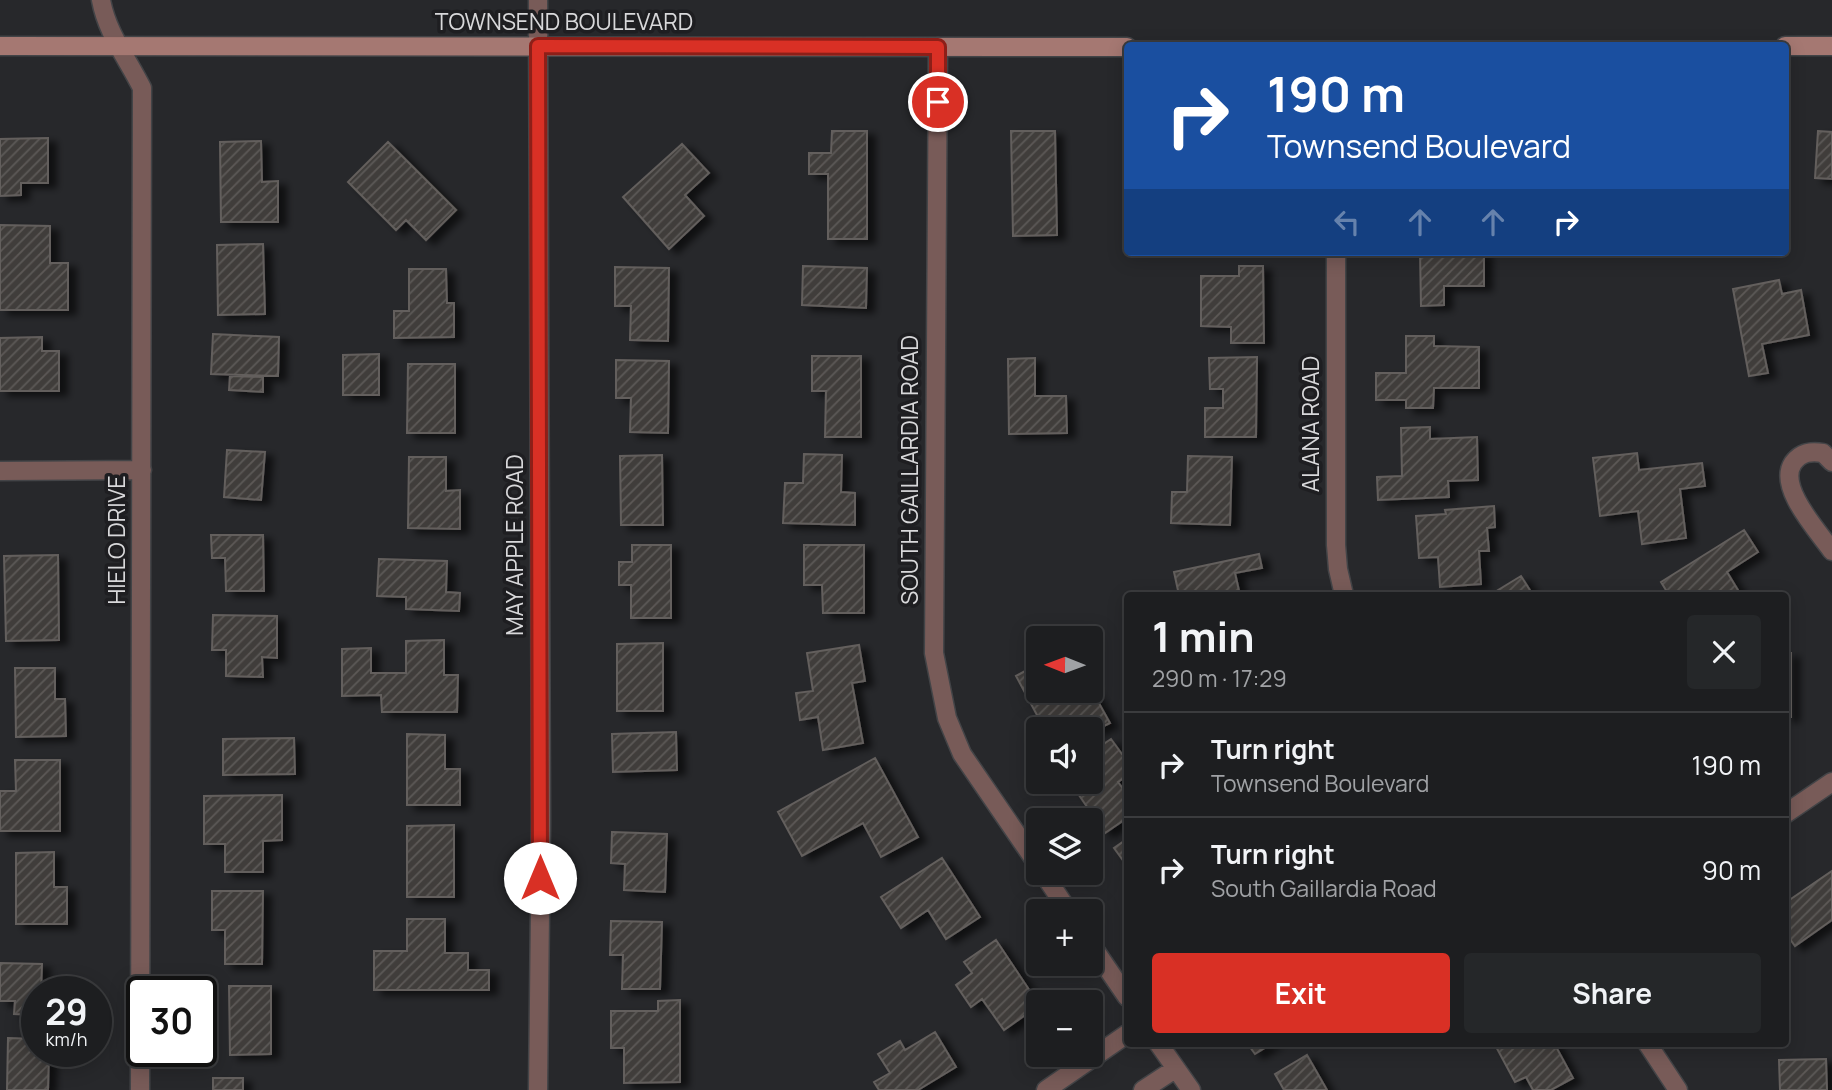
<!DOCTYPE html>
<meta charset="utf-8">
<style>
:root{--surface:#1d1e20;--page:#252729;--text:#f1f3f6;--muted:#a0a2a5;--line:#3b3c3e;--accent:#d93025}
body{margin:0;font-family:Manrope,sans-serif;background:var(--page);color:var(--text);height:100vh;display:flex;flex-direction:column;font-size:26px;white-space:nowrap}
*{box-sizing:border-box;margin:0}
p{font-size:23px;color:var(--muted)}
.icon{flex:none;width:38px;height:38px;fill:none;stroke:currentColor;stroke-width:2;stroke-linecap:round;stroke-linejoin:round}
.map{position:relative;flex:1;overflow:hidden}
.side{position:absolute;left:1124px;top:592px;width:665px;height:455px;display:flex;flex-direction:column;background:var(--surface);border-radius:7px;box-shadow:0 4px 18px #0003,0 0 0 2px var(--line)}
.side>*{flex:none}
.hud{position:absolute;left:1124px;top:42px;width:665px;height:214px;border-radius:7px;box-shadow:0 4px 18px #0003,0 0 0 2px var(--line);background:#1a4fa0;color:#fff;overflow:hidden}
.needle{width:46px;rotate:271deg}
.fabs{position:absolute;left:1026px;top:626px;display:grid;gap:14px}
.fabs a{display:grid;place-items:center;width:77px;height:77px;border-radius:7px;background:var(--surface);box-shadow:0 4px 18px #0003,0 0 0 2px var(--line);font-size:35px}
.speed{position:absolute;left:21px;top:976px;display:flex;gap:14px;font-size:35px;font-weight:700;text-align:center}
.speed>*{display:grid;place-content:center;width:91px;height:91px;border-radius:50%;background:var(--surface);box-shadow:0 4px 18px #0003,0 0 0 2px var(--line);line-height:1}
.speed small{font-size:18px;font-weight:400}
.speed .limit{border:4px solid #111;border-radius:10px;background:#fff;color:#111}
.pin{position:absolute;display:grid;place-items:center;width:60px;height:60px;color:#fff;margin:-30px;border:4px solid #fff;border-radius:50%;box-shadow:0 2px 7px #0007}
.me{position:absolute;width:77px;margin:-38px;rotate:0deg;stroke-linejoin:round;filter:drop-shadow(0 0 5px #0008)}
.turn{display:flex;align-items:center;gap:24px;height:147px;padding:0 28px;font-size:32px}
.turn .icon{width:91px;height:91px;stroke-width:2.5}
.turn b{display:block;font-size:49px;line-height:60px}
.lanes{display:flex;align-items:center;height:66px;padding:0 28px;background:#0003;justify-content:center;gap:35px;direction:ltr}
.lanes .off{opacity:.35}
.round{display:grid;place-items:center;flex:none;width:74px;height:74px;border-radius:7px;background:var(--page)}
.summary{display:flex;align-items:center;justify-content:space-between;height:119px;padding:0 28px}
h1{font-size:42px;font-weight:700;line-height:52px}
.cta{display:flex;gap:14px;margin-top:auto;padding:14px 28px}
.cta a{flex:1;height:80px;border-radius:7px;background:var(--accent);color:#fff;font-size:28px;font-weight:700;line-height:80px;text-align:center}
.cta a+a{background:var(--page);color:var(--text)}
ul{padding:0;list-style:none}
li{display:flex;align-items:center;gap:21px;height:105px;padding:0 28px;border-top:2px solid var(--line)}
li div{flex:1}
li b{display:block;font-size:26px}
li em{font-style:normal}
.map>svg:first-child{display:block}
.building{fill:url(#building-hatch);stroke:#635f5d;stroke-width:2;filter:url(#shadow)}
.lines{fill:none;stroke-linecap:round;stroke-linejoin:round}
.street-casing{stroke:#434447;stroke-width:21}
.secondary-casing{stroke:#434447;stroke-width:21}
.street{stroke:#785b58;stroke-width:18}
.secondary{stroke:#a57872;stroke-width:18}
.route-casing{stroke:#8d1f18;stroke-width:18}
.route{stroke:#d93025;stroke-width:12}
.labels{text-anchor:middle;stroke-width:7;stroke-linejoin:round;paint-order:stroke}
.street-label{font-size:23px;fill:#d8d8da;stroke:#1e1e21}
</style>
<div class="map">
<svg width="1832" height="1090" viewBox="0 0 1832 1090">
<defs>
<pattern id="building-hatch" width="6" height="6" patternUnits="userSpaceOnUse" patternTransform="scale(1.75)"><rect width="6" height="6" fill="#413e3b"/><path d="M-1 1l2-2M0 6l6-6M5 7l2-2" fill="none" stroke="#5c5957"/></pattern>
<filter id="shadow"><feDropShadow dx="8" dy="4.5" stdDeviation="3.5" flood-color="#0009"/></filter>
</defs>
<rect width="100%" height="100%" fill="#27282b"/>
<path class="building" d="M 832,131 L 867,131 L 867,239 L 828,239 L 828,174 L 809,174 L 809,153 L 831,153 Z
M 1011,131 L 1055,131 L 1057,235 L 1013,236 Z
M 1818,131 L 1832,132 L 1832,179 L 1815,178 Z
M 48,138 L 48,183 L 21,183 L 21,195 L 0,196 L 0,139 Z
M 261,141 L 262,182 L 278,181 L 278,222 L 221,222 L 220,142 Z
M 388,142 L 456,210 L 426,240 L 406,220 L 396,230 L 348,182 Z
M 682,144 L 709,173 L 685,195 L 704,216 L 669,249 L 623,197 Z
M 0,225 L 50,226 L 50,263 L 68,263 L 68,310 L 0,310 Z
M 263,244 L 265,314 L 218,315 L 217,245 Z
M 1420,252 L 1484,252 L 1484,286 L 1444,286 L 1444,305 L 1421,306 Z
M 803,266 L 867,268 L 866,308 L 802,305 Z
M 1239,266 L 1263,266 L 1264,343 L 1231,343 L 1231,327 L 1201,326 L 1201,276 L 1239,276 Z
M 615,267 L 669,268 L 668,341 L 630,340 L 631,306 L 615,306 Z
M 409,269 L 446,269 L 447,303 L 454,303 L 454,337 L 394,338 L 394,311 L 409,311 Z
M 1779,280 L 1782,294 L 1801,290 L 1809,335 L 1762,344 L 1768,373 L 1749,376 L 1733,289 Z
M 213,334 L 279,337 L 278,376 L 211,374 Z
M 1406,336 L 1434,336 L 1434,346 L 1479,347 L 1479,388 L 1434,388 L 1433,408 L 1406,408 L 1406,400 L 1376,400 L 1376,373 L 1406,373 Z
M 42,337 L 42,351 L 59,351 L 59,391 L 0,391 L 0,338 Z
M 379,354 L 379,395 L 343,395 L 343,355 Z
M 812,356 L 861,356 L 861,437 L 825,437 L 826,391 L 812,391 Z
M 1257,357 L 1256,437 L 1205,437 L 1205,408 L 1223,408 L 1223,389 L 1210,389 L 1209,358 Z
M 1035,358 L 1035,396 L 1066,396 L 1067,433 L 1009,434 L 1008,359 Z
M 616,360 L 669,361 L 668,433 L 630,432 L 631,398 L 616,398 Z
M 408,364 L 455,364 L 455,433 L 407,433 Z
M 230,376 L 263,377 L 263,392 L 229,390 Z
M 1430,427 L 1430,439 L 1477,437 L 1478,480 L 1448,481 L 1449,497 L 1378,500 L 1377,477 L 1402,476 L 1401,428 Z
M 227,450 L 265,452 L 261,500 L 224,497 Z
M 1637,453 L 1639,470 L 1702,463 L 1705,486 L 1680,489 L 1686,538 L 1642,544 L 1638,511 L 1600,516 L 1593,458 Z
M 804,454 L 842,455 L 841,492 L 855,493 L 855,525 L 783,523 L 785,483 L 803,483 Z
M 662,455 L 663,525 L 621,525 L 620,456 Z
M 1188,456 L 1232,457 L 1230,525 L 1171,523 L 1172,492 L 1187,492 Z
M 409,457 L 446,457 L 446,491 L 460,490 L 460,529 L 408,528 Z
M 1494,506 L 1495,527 L 1487,528 L 1489,551 L 1479,551 L 1481,584 L 1440,587 L 1438,557 L 1419,558 L 1416,516 L 1446,514 L 1445,510 Z
M 1744,530 L 1758,552 L 1727,572 L 1741,595 L 1669,595 L 1661,582 Z
M 211,535 L 263,535 L 264,591 L 226,591 L 225,558 L 212,558 Z
M 632,545 L 671,545 L 671,618 L 631,618 L 631,585 L 619,585 L 619,562 L 632,562 Z
M 804,545 L 864,545 L 864,613 L 823,613 L 822,585 L 804,585 Z
M 1259,554 L 1262,568 L 1235,573 L 1240,595 L 1194,595 L 1194,592 L 1179,595 L 1174,572 Z
M 58,555 L 59,640 L 6,641 L 4,556 Z
M 379,559 L 447,561 L 446,592 L 460,593 L 459,611 L 406,609 L 406,597 L 377,596 Z
M 1521,576 L 1533,595 L 1490,595 Z
M 213,615 L 277,616 L 277,658 L 262,657 L 263,677 L 226,676 L 226,650 L 212,650 Z
M 444,640 L 444,675 L 458,675 L 457,712 L 382,712 L 381,695 L 342,696 L 342,649 L 371,648 L 371,673 L 406,673 L 406,641 Z
M 663,643 L 663,711 L 617,711 L 617,644 Z
M 859,645 L 865,681 L 852,683 L 863,743 L 823,750 L 818,717 L 800,720 L 796,693 L 813,691 L 807,653 Z
M 1785,653 L 1791,653 L 1791,717 L 1785,717 Z
M 1038,664 L 1038,691 L 1090,691 L 1090,687 L 1110,723 L 1090,733 L 1090,730 L 1045,730 L 1016,676 Z
M 15,668 L 55,668 L 55,699 L 65,699 L 66,736 L 16,737 Z
M 676,732 L 677,770 L 613,772 L 612,734 Z
M 407,734 L 445,735 L 445,769 L 460,769 L 460,805 L 407,805 Z
M 294,738 L 295,774 L 223,775 L 223,739 Z
M 1111,739 L 1127,761 L 1127,776 L 1118,782 L 1127,794 L 1127,818 L 1105,833 L 1070,782 L 1090,782 L 1090,753 Z
M 875,758 L 918,837 L 881,857 L 863,823 L 802,856 L 778,812 Z
M 15,760 L 60,760 L 60,831 L 0,831 L 0,791 L 16,791 Z
M 282,795 L 282,840 L 263,841 L 263,872 L 225,872 L 225,844 L 204,844 L 204,796 Z
M 454,825 L 454,897 L 407,897 L 407,826 Z
M 612,832 L 667,834 L 665,892 L 624,890 L 625,864 L 611,863 Z
M 1127,839 L 1127,866 L 1114,848 Z
M 54,852 L 54,887 L 67,887 L 67,924 L 16,924 L 16,853 Z
M 942,858 L 980,917 L 946,939 L 928,910 L 901,928 L 881,897 Z
M 1832,871 L 1832,920 L 1795,946 L 1785,932 L 1785,903 Z
M 212,891 L 263,891 L 262,964 L 225,964 L 225,930 L 212,930 Z
M 407,919 L 445,919 L 445,953 L 468,953 L 468,970 L 489,970 L 489,990 L 374,990 L 374,951 L 407,951 Z
M 611,921 L 662,922 L 660,989 L 622,989 L 623,955 L 610,955 Z
M 996,940 L 1038,1003 L 1038,1006 L 1004,1030 L 982,999 L 971,1007 L 956,985 L 972,973 L 964,962 Z
M 0,963 L 42,964 L 41,992 L 37,992 L 37,1015 L 14,1014 L 15,1001 L 0,1001 Z
M 229,986 L 271,986 L 271,1054 L 230,1055 Z
M 680,1000 L 680,1082 L 624,1083 L 624,1048 L 611,1048 L 611,1011 L 658,1011 L 658,1001 Z
M 935,1032 L 956,1067 L 918,1090 L 879,1090 L 874,1082 L 890,1073 L 878,1054 L 900,1041 L 905,1050 Z
M 8,1038 L 37,1039 L 37,1052 L 49,1052 L 48,1090 L 7,1090 Z
M 1247,1043 L 1273,1043 L 1255,1054 Z
M 1494,1043 L 1554,1043 L 1573,1078 L 1551,1090 L 1533,1090 L 1526,1077 L 1515,1082 Z
M 1307,1055 L 1327,1090 L 1284,1090 L 1275,1074 Z
M 1826,1059 L 1827,1090 L 1780,1090 L 1779,1060 Z
M 213,1078 L 243,1078 L 243,1090 L 213,1090 Z"/>
<g class="lines">
<g class="street-casing">
<path id="street" d="M 101,0 C 107,33 127,58 142,88 L 140,1090
M 538,0 L 541,823 L 538,1090
M 938,47 L 934,653 L 947,718 L 962,754 L 1038,865
M 1336,252 L 1336,545 L 1338,569 L 1344,595
M 1832,462 L 1823,453 C 1811,451 1801,452 1793,463 C 1777,487 1818,531 1832,551
M 0,471 L 142,470
M 1785,814 L 1832,782
M 1043,873 L 1069,912
M 1090,943 L 1127,997
M 1158,1043 L 1191,1090
M 1647,1043 L 1678,1090
M 1046,1090 L 1127,1034
M 1143,1090 L 1175,1069"/>
</g>
<g class="secondary-casing">
<path id="secondary" d="M 0,46 L 1127,47
M 1785,46 L 1832,46"/>
</g>
<use href="#street" class="street"/>
<use href="#secondary" class="secondary"/>
</g>
<g class="lines">
<g class="route-casing">
<path id="route" d="M 540,878 L 538,46 L 938,47 L 938,102"/>
</g>
<use href="#route" class="route"/>
</g>
<g class="labels">
<g class="street-label">
<text x="564" y="30">TOWNSEND BOULEVARD</text>
<text transform="translate(1311 424) rotate(-90)" y="8">ALANA ROAD</text>
<text transform="translate(910 470) rotate(-90)" y="8">SOUTH GAILLARDIA ROAD</text>
<text transform="translate(117 540) rotate(-90)" y="8">HIELO DRIVE</text>
<text transform="translate(515 545) rotate(-90)" y="8">MAY APPLE ROAD</text>
</g>
</g>
</svg>
<div class="fabs">
<a><svg class="needle" viewBox="-14 -14 28 28"><path d="M0-13l5 13h-10z" fill="#e53935"/><path d="M0 13l5-13h-10z" fill="#a0a2a5"/></svg></a>
<a><svg class="icon" aria-label="sound" viewBox="0 0 24 24"><path d="M4 9h4l5-4v14l-5-4H4zM17 9q2 3 0 6"/></svg></a>
<a><svg class="icon" aria-label="layers" viewBox="0 0 24 24"><path d="M12 4l9 5-9 5-9-5zM3 14l9 5 9-5"/></svg></a>
<a>+</a>
<a>−</a>
</div>
<div class="speed"><div>29<small>km/h</small></div><div class="limit">30</div></div>
<div class="pin" style="left:938px;top:102px;background:#d93025"><svg class="icon" aria-label="arrive" viewBox="0 0 24 24"><path d="M6 21V4h12l-3 4 3 4H6"/></svg></div>
<svg class="me" style="left:540px;top:878px" viewBox="-20 -20 40 40"><circle r="19" fill="#fff"/><path d="M0-13L10 11 0 6-10 11z" fill="#d93025"/></svg>
<div class="hud">
<div class="turn"><svg class="icon" aria-label="right" viewBox="0 0 24 24"><path d="M7 20v-9h11M14 6l5 5-5 5"/></svg><div><b>190 m</b>Townsend Boulevard</div></div>
<div class="lanes"><svg class="icon off" aria-label="left" viewBox="0 0 24 24"><path d="M17 20v-9H6M10 6l-5 5 5 5"/></svg><svg class="icon off" aria-label="ahead" viewBox="0 0 24 24"><path d="M12 20V5M6 11l6-6 6 6"/></svg><svg class="icon off" aria-label="ahead" viewBox="0 0 24 24"><path d="M12 20V5M6 11l6-6 6 6"/></svg><svg class="icon" aria-label="right" viewBox="0 0 24 24"><path d="M7 20v-9h11M14 6l5 5-5 5"/></svg></div>
</div>
<section class="side">
<div class="summary"><div><h1>1 min</h1><p>290 m · 17:29</p></div><a class="round"><svg class="icon" aria-label="close" viewBox="0 0 24 24"><path d="M6 6l12 12M18 6L6 18"/></svg></a></div>
<ul>
<li><svg class="icon" aria-label="right" viewBox="0 0 24 24"><path d="M7 20v-9h11M14 6l5 5-5 5"/></svg><div><b>Turn right</b><p>Townsend Boulevard</p></div><em>190 m</em></li>
<li><svg class="icon" aria-label="right" viewBox="0 0 24 24"><path d="M7 20v-9h11M14 6l5 5-5 5"/></svg><div><b>Turn right</b><p>South Gaillardia Road</p></div><em>90 m</em></li>
</ul>
<div class="cta"><a>Exit</a><a>Share</a></div>
</section>
</div>
